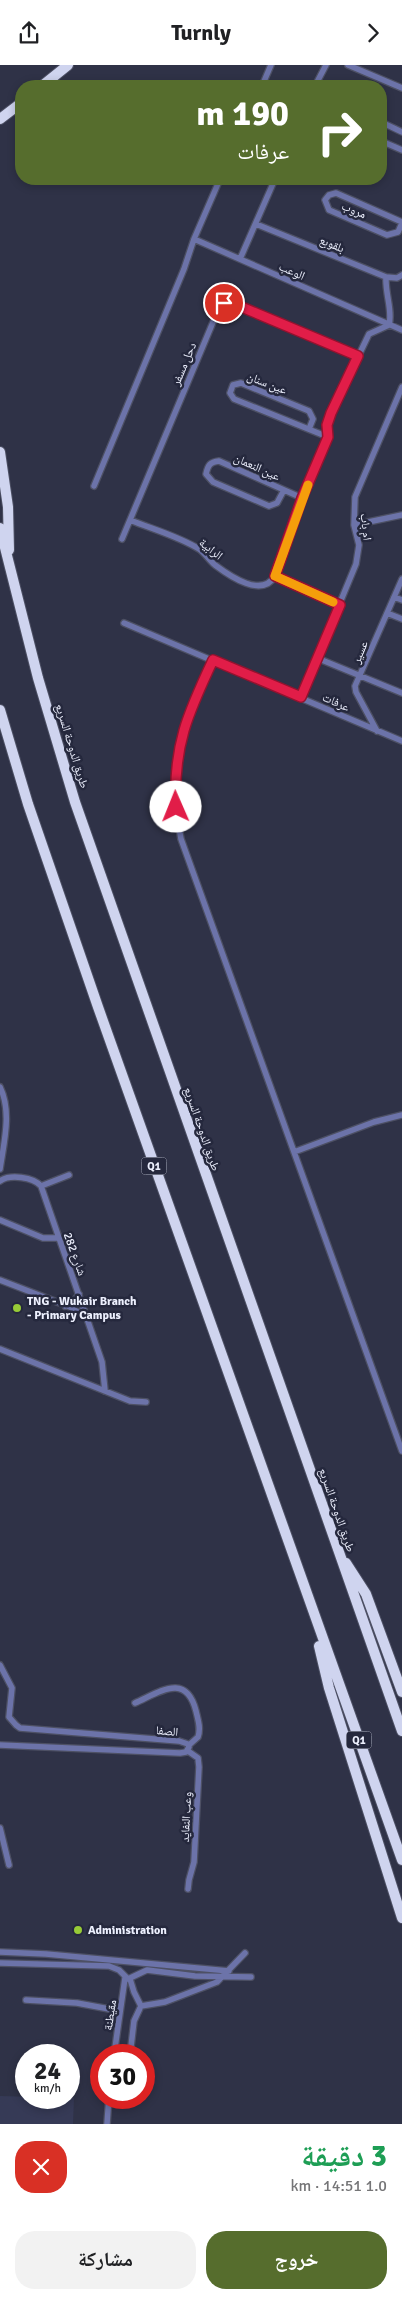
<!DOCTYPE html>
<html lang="ar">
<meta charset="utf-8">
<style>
:root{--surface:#fff;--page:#f2f2f2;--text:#202124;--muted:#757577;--accent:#566d2d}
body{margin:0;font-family:Signika,"Noto Naskh Arabic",sans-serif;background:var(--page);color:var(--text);direction:rtl;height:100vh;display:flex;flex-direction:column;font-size:19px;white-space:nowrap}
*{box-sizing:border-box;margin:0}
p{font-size:16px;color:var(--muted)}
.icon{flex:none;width:28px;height:28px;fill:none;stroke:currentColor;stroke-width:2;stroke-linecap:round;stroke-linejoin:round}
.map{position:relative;height:2059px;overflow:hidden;direction:ltr}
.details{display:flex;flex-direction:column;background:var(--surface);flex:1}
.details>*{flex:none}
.top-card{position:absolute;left:15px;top:15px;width:372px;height:105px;border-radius:20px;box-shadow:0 2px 8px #0003;direction:rtl;background:#566d2d;color:#fff;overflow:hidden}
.speed{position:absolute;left:15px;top:1979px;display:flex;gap:10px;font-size:25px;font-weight:700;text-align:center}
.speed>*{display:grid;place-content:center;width:65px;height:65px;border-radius:50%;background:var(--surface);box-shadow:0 2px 8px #0003;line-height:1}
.speed small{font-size:12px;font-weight:400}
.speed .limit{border:8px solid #d22;background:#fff;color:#111}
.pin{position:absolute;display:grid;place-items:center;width:42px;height:42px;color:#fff;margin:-21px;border:2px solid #fff;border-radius:50%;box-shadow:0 1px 5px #0007}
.me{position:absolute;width:55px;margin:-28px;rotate:359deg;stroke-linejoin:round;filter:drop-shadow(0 0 4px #0008)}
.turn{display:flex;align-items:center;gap:18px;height:105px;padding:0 15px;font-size:22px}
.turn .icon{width:65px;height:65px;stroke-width:2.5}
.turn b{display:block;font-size:35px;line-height:42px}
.round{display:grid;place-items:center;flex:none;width:52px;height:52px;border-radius:20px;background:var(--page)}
.summary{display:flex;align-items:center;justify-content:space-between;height:85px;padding:0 15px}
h1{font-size:30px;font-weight:700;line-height:38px;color:#1e9e55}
.primary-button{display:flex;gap:10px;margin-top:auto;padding:10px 15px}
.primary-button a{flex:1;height:58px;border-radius:20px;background:var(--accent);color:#fff;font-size:20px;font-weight:700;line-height:58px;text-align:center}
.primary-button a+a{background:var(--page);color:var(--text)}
header{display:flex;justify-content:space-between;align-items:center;height:65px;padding:0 15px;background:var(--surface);font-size:22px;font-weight:700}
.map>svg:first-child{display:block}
.built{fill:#363a56}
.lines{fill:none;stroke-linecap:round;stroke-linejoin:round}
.minor-casing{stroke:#4d5064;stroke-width:8}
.motorway-casing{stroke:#4d5064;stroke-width:12}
.minor{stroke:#6c73a9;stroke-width:5.5}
.motorway{stroke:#cfd4ef;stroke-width:10}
.route-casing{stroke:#92132f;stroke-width:12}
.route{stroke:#e11d48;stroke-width:9}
.slow{stroke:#f59e0b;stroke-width:9}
.poi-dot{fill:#98cb37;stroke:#25283d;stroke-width:2}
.labels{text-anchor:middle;stroke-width:5;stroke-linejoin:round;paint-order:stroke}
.shield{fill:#25283d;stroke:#b1b4c4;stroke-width:1}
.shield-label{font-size:11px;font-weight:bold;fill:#edf0fe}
.street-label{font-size:12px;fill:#edf0fe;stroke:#25283d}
.poi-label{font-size:12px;font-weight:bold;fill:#edf0fe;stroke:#25283d;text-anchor:start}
</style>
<header><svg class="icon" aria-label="forward" viewBox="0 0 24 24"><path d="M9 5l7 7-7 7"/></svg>Turnly<svg class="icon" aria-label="share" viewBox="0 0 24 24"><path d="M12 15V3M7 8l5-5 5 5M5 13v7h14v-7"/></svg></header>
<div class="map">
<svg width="402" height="2059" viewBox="0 0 402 2059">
<rect width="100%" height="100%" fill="#2f3247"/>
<path class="built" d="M 0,2031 L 74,2033 L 73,2059 L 0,2059 Z"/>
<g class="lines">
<g class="minor-casing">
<path id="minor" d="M 348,0 L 402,23
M 262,21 L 271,0
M 315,21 L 326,0
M 381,57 L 402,67
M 381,76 L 402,85
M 402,157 L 336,128 L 329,130 L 325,135 L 329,145 L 387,170 L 398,167 L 402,158
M 256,159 L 386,212 L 397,213 L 402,210
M 194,174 L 220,114
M 240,194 L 275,114
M 309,364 L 313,354 L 309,346 L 241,318 L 233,320 L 230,328 L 234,334 L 328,372
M 94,421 L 184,204 L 194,174 L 402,265
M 284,425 L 277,438 L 269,441 L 213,417 L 206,409 C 208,400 210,397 219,396 L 302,433
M 130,455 C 152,464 178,471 199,484 C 205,488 209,495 215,500 C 231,512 262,533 275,511 L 302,433 L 328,372 L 327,360 L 331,348 L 369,269 L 389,260 C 393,246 385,229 386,212
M 354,460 L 402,450
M 122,474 L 216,250 L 224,238 L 232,238 L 357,291
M 275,511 L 340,540
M 394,532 L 402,535
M 387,548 L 402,554
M 124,558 L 402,676
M 317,593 L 402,628
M 213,595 C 183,661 166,699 181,774 L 402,1386
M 301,632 L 356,499 L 359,480 L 354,460 L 355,432 L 402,322
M 377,666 L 356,627 L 355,621 L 402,514
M 0,1022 C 12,1047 4,1077 0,1104
M 294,1087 L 374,1057 L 402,1050
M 0,1116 C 10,1109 33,1112 41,1121 L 102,1297 L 105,1326
M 41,1121 L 69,1110
M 0,1155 L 43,1173 L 59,1173
M 0,1215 L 70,1242 L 87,1253
M 65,1241 L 74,1236 L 79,1229
M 0,1284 L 130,1336 L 146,1337
M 0,1600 L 12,1623 L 9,1652 L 16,1660 L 20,1663 L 179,1676 L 188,1679 L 189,1682 L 186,1687 L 180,1688 L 0,1680
M 135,1638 C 160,1627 186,1607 196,1646 C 198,1655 201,1663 198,1672 L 189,1680
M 188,1686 L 198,1693 L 199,1702 L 194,1797 L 189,1815 L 188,1824
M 0,1763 L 9,1800
M 0,1887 L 46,1889 L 229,1906
M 0,1898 L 109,1901 L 119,1905 L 128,1914 L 147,1905 L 195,1911 L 251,1912
M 130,1914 L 134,1927 L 141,1941 L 134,1956 L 130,1990
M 26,1935 L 77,1938 L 120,1946
M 141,1941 L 165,1937 L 217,1917 L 245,1888
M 114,1990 L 125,1913
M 107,2059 L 109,2032"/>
</g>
<g class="motorway-casing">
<path id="motorway" d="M 42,21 L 68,0
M 0,54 L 21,38
M 0,387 L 8,442 L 9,485
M 0,463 L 38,613 L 75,737 L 402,1666
M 0,645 L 28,739 L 98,942 L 402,1795
M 346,1498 L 366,1529 L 402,1627
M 319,1581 L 329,1623 L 402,1853"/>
</g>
<use href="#minor" class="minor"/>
<use href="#motorway" class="motorway"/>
</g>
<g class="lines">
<g class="route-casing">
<path id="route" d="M 176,742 C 173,681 188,648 213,595 L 301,632 L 340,540 L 275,511 L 302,433 L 328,372 L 327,360 L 331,348 L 358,291 L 232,238 L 224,238"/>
</g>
<use href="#route" class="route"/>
<path class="slow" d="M 308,420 L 275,511 L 333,537"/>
</g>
<g class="poi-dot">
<circle cx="17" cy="1243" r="5"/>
<circle cx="78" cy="1865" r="5"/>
</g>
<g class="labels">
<g class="shield">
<rect x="141.5" y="1092.5" width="25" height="17" rx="4"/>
<rect x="346.5" y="1666.5" width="25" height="17" rx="4"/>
</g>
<g class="shield-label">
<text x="154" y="1105">Q1</text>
<text x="359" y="1679">Q1</text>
</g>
<g class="street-label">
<text transform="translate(354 145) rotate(23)" y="4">مروب</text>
<text transform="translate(332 179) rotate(22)" y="4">بلقوبع</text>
<text transform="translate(292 206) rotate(24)" y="4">الوعب</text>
<text transform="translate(184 299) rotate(-67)" y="4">دحل مسفر</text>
<text transform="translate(267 318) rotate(21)" y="4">عين سنان</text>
<text transform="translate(257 402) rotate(24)" y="4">عين النعمان</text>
<text transform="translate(366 462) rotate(83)" y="4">ام باب</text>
<text transform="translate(211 484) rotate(38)" y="4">الرابية</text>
<text transform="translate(360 587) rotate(-67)" y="4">عسير</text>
<text transform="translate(336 637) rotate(24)" y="4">عرفات</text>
<text transform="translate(72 681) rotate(73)" y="4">طريق الدوحة السريع</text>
<text transform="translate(202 1064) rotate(71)" y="4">طريق الدوحة السريع</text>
<text transform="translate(75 1189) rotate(70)" y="4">شارع 282</text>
<text transform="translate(337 1445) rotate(71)" y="4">طريق الدوحة السريع</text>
<text transform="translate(167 1666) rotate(5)" y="4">الصفا</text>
<text transform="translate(186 1752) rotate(-87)" y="4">وعب النفايد</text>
<text transform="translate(110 1950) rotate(-81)" y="4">مقيطنة</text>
</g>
<g class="poi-label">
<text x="27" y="1240">TNG - Wukair Branch<tspan x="27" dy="14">- Primary Campus</tspan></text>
<text x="88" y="1869">Administration</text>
</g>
</g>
</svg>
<div class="speed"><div>24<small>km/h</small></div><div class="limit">30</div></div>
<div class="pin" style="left:224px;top:238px;background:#d93025"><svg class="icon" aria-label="arrive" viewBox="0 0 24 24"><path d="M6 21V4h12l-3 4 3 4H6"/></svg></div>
<svg class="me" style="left:176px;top:742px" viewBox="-20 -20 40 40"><circle r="19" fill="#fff"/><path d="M0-13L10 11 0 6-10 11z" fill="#e11d48"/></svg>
<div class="top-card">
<div class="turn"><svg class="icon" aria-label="right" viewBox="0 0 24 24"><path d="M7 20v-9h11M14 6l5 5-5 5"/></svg><div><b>190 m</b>عرفات</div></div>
</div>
</div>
<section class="details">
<div class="summary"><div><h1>3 دقيقة</h1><p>1.0 km · 14:51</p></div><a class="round" style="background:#d93025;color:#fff"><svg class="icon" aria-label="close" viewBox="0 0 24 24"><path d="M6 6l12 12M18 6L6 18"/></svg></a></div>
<div class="primary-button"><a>خروج</a><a>مشاركة</a></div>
</section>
